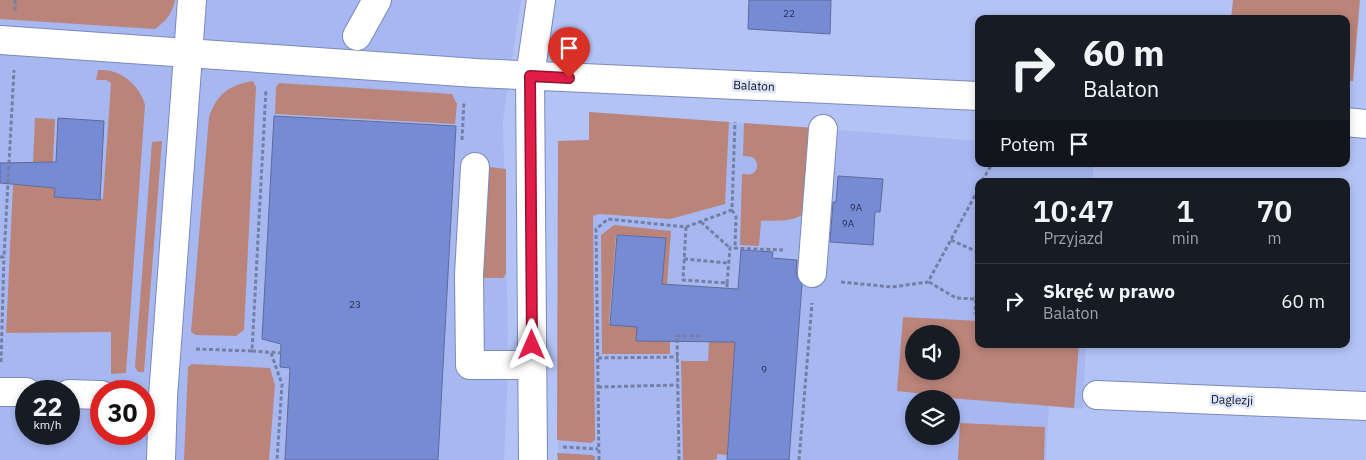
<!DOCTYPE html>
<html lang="pl">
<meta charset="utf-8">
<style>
:root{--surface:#171b24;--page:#20242c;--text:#f1f3f6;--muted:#9ea1a6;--line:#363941}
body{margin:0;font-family:"IBM Plex Sans",sans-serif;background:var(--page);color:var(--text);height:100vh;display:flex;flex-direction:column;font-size:19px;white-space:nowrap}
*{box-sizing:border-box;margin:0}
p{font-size:16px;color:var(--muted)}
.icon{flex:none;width:28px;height:28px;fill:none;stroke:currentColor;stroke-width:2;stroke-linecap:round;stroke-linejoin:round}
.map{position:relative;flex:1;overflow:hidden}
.panel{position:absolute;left:975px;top:178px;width:375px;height:170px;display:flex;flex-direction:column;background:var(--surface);border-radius:10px;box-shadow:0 2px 8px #0003}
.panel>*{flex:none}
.hud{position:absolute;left:975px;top:15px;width:375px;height:152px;border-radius:10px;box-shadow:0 2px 8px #0003;background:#171b24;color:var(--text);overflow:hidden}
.fabs{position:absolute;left:905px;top:325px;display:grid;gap:10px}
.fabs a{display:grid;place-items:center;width:55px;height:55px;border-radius:50%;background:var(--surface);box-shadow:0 2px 8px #0003;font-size:25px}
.speed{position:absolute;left:15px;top:380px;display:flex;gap:10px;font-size:25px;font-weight:700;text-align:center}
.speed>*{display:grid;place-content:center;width:65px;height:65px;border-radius:50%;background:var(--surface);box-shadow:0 2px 8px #0003;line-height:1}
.speed small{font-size:12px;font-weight:400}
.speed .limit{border:8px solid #d22;background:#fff;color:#111}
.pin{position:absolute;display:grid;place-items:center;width:42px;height:42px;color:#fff;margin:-51px -21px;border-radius:50% 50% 50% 0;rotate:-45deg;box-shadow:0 0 5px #0007}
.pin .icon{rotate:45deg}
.me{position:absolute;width:55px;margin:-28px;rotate:0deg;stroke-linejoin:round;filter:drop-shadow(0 0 4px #0008)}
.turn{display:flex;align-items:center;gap:18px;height:105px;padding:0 25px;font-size:22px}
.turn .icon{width:65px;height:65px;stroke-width:2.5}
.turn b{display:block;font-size:35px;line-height:42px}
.then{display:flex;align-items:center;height:48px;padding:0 25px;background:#0003;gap:10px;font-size:19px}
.eta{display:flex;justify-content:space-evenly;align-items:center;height:85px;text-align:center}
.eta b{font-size:30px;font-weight:600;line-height:35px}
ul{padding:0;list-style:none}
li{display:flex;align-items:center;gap:15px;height:75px;padding:0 25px;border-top:1px solid var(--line)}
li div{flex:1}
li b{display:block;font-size:19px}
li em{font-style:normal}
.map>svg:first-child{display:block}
.built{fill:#a7b8f1;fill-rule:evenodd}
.green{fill:#ba847a;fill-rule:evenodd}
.building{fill:#778bd5;stroke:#5e6b98}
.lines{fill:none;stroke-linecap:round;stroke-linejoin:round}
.minor-casing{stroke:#7b89b8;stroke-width:30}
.path{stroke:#747fa5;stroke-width:3;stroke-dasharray:4 2.5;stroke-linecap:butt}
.minor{stroke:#fff;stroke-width:28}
.route-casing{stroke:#92132f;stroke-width:12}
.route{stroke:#e11d48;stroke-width:9}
.labels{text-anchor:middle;stroke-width:5;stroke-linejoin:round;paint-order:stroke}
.number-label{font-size:10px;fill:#283050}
.street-label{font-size:12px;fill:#0d1123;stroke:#dee5fa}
</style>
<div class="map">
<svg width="1366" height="460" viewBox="0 0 1366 460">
<rect width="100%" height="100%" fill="#b4c3f6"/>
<path class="built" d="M 0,0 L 521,0 L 503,120 L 508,337 L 507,397 L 504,460 L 0,460 ZM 26,391 L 69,391 L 69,434 L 26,434 ZM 101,391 L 144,391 L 144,434 L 101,434 Z
M 589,112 L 840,130 L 979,141 L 979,164 L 1093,164 L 1093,181 L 979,181 L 979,344 L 1086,344 L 1083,409 L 1049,406 L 1046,460 L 558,460 L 558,141 L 589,140 ZM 914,334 L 951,334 L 951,371 L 914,371 ZM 914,399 L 951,399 L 951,436 L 914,436 Z"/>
<path class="green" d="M 0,0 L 175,0 C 172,14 166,21 155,29 L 0,19 Z
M 1233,0 L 1360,0 L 1353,81 L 1346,81 L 1346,19 L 1231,19 Z
M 98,70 C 103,70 109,70 114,72 C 128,76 142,91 145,105 L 126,373 L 111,374 L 111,332 L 6,333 L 13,185 L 16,184 L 55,187 L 54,197 L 103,199 L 111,83 L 106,80 L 96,80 Z
M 253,81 L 256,87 L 244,330 L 236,336 L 196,335 L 191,332 L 209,117 C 217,94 229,85 253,81 Z
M 279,83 L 452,94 L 457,104 L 455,124 L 275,114 L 276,87 Z
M 589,112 L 729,122 L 725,204 L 670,219 L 599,214 L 593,216 L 595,440 L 591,443 L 557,440 L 558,141 L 589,140 Z
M 35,118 L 55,119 L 53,162 L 33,162 Z
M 744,123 L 816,128 L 806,212 C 793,223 777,220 761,221 L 759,246 L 740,245 L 742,174 C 745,174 748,175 751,174 C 759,172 759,160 752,157 C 750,156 745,156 743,156 Z
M 162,141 L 144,372 L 138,372 L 135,367 L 152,142 Z
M 489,167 L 506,169 L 506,274 L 503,278 L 483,278 Z
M 614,225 L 671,231 L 667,285 L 662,284 L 666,238 L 616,235 L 609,324 L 637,327 L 636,341 L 670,341 L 670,354 L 602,354 L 601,235 Z
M 903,317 L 979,321 L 979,344 L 1079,344 L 1074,408 L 924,396 L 924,394 L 897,391 ZM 914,334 L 951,334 L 951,371 L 914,371 Z
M 735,341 L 727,455 L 717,454 L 717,459 L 712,460 L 683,460 L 681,361 L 708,361 L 709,342 L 728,342 Z
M 192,364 L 270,368 L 275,385 L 269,460 L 184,460 L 188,367 Z
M 960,423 L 1045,427 L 1044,460 L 958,460 Z
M 557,453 L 592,455 L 595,457 L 595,460 L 558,460 Z"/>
<path class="building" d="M 749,0 L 831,0 L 830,34 L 748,29 Z
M 274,116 L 456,126 L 438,460 L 285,460 L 290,368 L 280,367 L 281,344 L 262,339 Z
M 58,118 L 104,121 L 100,200 L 54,197 L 55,188 L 0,183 L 0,163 L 56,162 Z
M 838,176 L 883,179 L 880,212 L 875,212 L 873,245 L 830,242 L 833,202 L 836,202 Z
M 617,235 L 666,238 L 662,284 L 738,289 L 741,250 L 773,252 L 772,258 L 797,260 L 796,272 L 798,279 L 802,284 L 789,460 L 727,460 L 735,342 L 636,341 L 637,327 L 610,325 Z"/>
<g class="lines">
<g class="minor-casing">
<path id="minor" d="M 357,36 L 377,0
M 0,40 L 476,73 L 979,96
M 1346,122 L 1366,124
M 475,167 L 469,275 L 470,365 L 532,365
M 812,273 L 823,129
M 0,392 L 26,392
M 69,394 L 101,395
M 1097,395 L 1366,406
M 161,460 L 163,397 L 192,0
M 533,460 L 530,76 L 541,0"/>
</g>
<path class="path" d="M 15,0 L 15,12
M 462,140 L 464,101
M 992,164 L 1009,164
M 982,181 L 992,164
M 732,210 L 736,217 L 735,247
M 701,222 L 730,248
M 686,227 L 683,280 L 727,283 L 727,289
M 951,240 L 978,252 L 976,299
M 0,257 L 4,257 L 14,70
M 684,259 L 728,263
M 841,282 L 892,287 L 928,282 L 979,188
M 929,282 L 956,298 L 976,299 L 975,313 L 979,313
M 727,283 L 730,248 L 783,250
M 196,349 L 252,351 L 266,89
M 252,351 L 281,353
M 271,353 L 282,384 L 277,460
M 598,358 L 678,357
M 1,362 L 4,257
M 598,387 L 678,385
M 563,447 L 598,449
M 599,460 L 596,229 L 608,219 L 686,227 L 732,210 L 735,122
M 679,460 L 677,336 L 703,336
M 799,460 L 812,303"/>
<use href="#minor" class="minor"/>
</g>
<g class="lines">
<g class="route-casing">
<path id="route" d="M 532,345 L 530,76 L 569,78"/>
</g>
<use href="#route" class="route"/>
</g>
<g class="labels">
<g class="number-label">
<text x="789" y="17">22</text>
<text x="856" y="211">9A</text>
<text x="848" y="227">9A</text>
<text x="355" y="308">23</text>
<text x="764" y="373">9</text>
</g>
<g class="street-label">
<text transform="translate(754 86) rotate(3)" y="4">Balaton</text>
<text transform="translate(1232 400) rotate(2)" y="4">Daglezji</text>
</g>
</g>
</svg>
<div class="fabs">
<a><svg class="icon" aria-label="sound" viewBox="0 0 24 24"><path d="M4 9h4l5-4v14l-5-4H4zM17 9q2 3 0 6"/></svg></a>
<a><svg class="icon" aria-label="layers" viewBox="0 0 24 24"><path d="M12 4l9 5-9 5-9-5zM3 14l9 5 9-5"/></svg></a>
</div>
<div class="speed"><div>22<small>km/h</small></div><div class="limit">30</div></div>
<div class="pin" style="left:569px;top:78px;background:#d93025"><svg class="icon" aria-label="arrive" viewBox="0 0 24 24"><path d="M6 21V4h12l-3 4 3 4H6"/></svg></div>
<svg class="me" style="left:532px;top:345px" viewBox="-20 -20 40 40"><path d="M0-17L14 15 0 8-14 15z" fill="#e11d48" stroke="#fff" stroke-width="4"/></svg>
<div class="hud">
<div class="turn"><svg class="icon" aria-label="right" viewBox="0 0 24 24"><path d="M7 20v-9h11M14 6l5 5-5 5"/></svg><div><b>60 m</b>Balaton</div></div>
<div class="then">Potem<svg class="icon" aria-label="arrive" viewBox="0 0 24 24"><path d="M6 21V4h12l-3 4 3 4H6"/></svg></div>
</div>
<section class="panel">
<div class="eta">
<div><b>10:47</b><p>Przyjazd</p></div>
<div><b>1</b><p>min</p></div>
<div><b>70</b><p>m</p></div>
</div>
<ul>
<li><svg class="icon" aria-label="right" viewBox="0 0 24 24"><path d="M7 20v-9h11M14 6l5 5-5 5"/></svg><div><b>Skręć w prawo</b><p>Balaton</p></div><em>60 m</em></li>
</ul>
</section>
</div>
